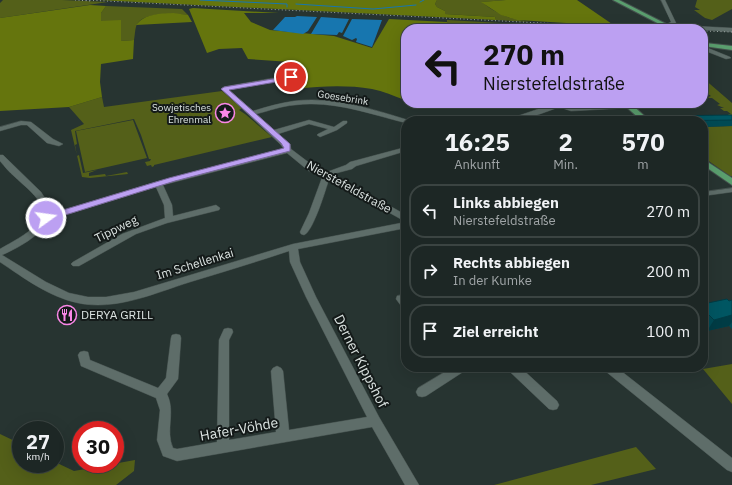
<!DOCTYPE html>
<html lang="de">
<meta charset="utf-8">
<style>
:root{--surface:#1d2725;--page:#252f2d;--text:#f1f3f6;--muted:#a0a5a7;--line:#3b4442}
body{margin:0;font-family:"IBM Plex Sans",sans-serif;background:var(--page);color:var(--text);height:100vh;display:flex;flex-direction:column;font-size:15px;white-space:nowrap}
*{box-sizing:border-box;margin:0}
p{font-size:13px;color:var(--muted)}
.icon{flex:none;width:22px;height:22px;fill:none;stroke:currentColor;stroke-width:2;stroke-linecap:round;stroke-linejoin:round}
.map{position:relative;flex:1;overflow:hidden}
.drawer{position:absolute;left:401px;top:116px;width:307px;height:256px;display:flex;flex-direction:column;background:var(--surface);border-radius:16px;box-shadow:0 4px 16px #0002,0 0 0 1px var(--line)}
.drawer>*{flex:none}
.guide{position:absolute;left:401px;top:24px;width:307px;height:84px;border-radius:16px;box-shadow:0 4px 16px #0002,0 0 0 1px var(--line);background:#bca0f2;color:#111;overflow:hidden}
.speed{position:absolute;left:12px;top:421px;display:flex;gap:8px;font-size:20px;font-weight:700;text-align:center}
.speed>*{display:grid;place-content:center;width:52px;height:52px;border-radius:50%;background:var(--surface);box-shadow:0 4px 16px #0002,0 0 0 1px var(--line);line-height:1}
.speed small{font-size:10px;font-weight:400}
.speed .limit{border:6px solid #d22;background:#fff;color:#111}
.pin{position:absolute;display:grid;place-items:center;width:34px;height:34px;color:#fff;margin:-17px;border:2px solid #fff;border-radius:50%;box-shadow:0 1px 4px #0007}
.me{position:absolute;width:44px;margin:-22px;rotate:76deg;stroke-linejoin:round;filter:drop-shadow(0 0 3px #0008)}
.turn{display:flex;align-items:center;gap:14px;height:84px;padding:0 16px;font-size:18px}
.turn .icon{width:52px;height:52px;stroke-width:2.5}
.turn b{display:block;font-size:28px;line-height:34px}
.eta{display:flex;justify-content:space-evenly;align-items:center;height:68px;text-align:center}
.eta b{font-size:24px;font-weight:700;line-height:28px}
ul{padding:0;list-style:none}
li{display:flex;align-items:center;gap:12px;height:54px;margin:0 8px 6px;padding:0 8px;border:2px solid var(--line);border-radius:16px}
li div{flex:1}
li b{display:block;font-size:15px}
li em{font-style:normal}
.map>svg:first-child{display:block}
.green{fill:#546019}
.forest{fill:#65750d}
.water{fill:#1776af}
.lines{fill:none;stroke-linecap:round;stroke-linejoin:round}
.stream{stroke:#1776af;stroke-width:1}
.minor-casing{stroke:#44504d;stroke-width:1}
.major-casing{stroke:#44504d;stroke-width:2}
.minor{fill:#5e6d69;fill-rule:evenodd}
.major{fill:#5a9e6e;fill-rule:evenodd}
.rail{stroke:#9ba5a3;stroke-width:1;stroke-dasharray:1 2.5;stroke-linecap:butt}
.wall{fill:#004a54}
.shaded-wall{fill:#003c45}
.building{fill:#005662;stroke:#003c45}
.route{fill:#bca0f2;stroke:#7a689d}
.labels{text-anchor:middle;stroke-width:4;stroke-linejoin:round;paint-order:stroke}
.far-street-label{font-size:10px;fill:#dbe3e1;stroke:#141a19}
.far-poi-label{font-size:10px;fill:#dbe3e1;stroke:#141a19;text-anchor:end}
.street-label{font-size:12px;fill:#dbe3e1;stroke:#141a19}
.poi-label{font-size:12px;fill:#dbe3e1;stroke:#141a19;text-anchor:start}
.near-street-label{font-size:14px;fill:#dbe3e1;stroke:#141a19}
</style>
<div class="map">
<svg width="732" height="485" viewBox="0 0 732 485">
<rect width="100%" height="100%" fill="#273431"/>
<path class="green" d="M 3,0 L 62,0 L 108,2 L 0,18 L 0,3 Z
M 437,0 L 506,0 L 482,2 C 497,15 513,20 532,22 L 496,20 L 495,17 L 445,14 L 445,11 L 437,7 L 435,4 Z
M 697,0 L 732,0 L 732,9 L 712,20 L 705,18 L 694,10 L 700,10 L 695,7 Z
M 106,6 L 182,9 L 188,15 C 175,14 145,11 137,24 C 135,28 135,35 134,40 L 121,41 L 121,37 L 101,21 L 101,13 Z
M 447,20 L 535,25 L 556,29 L 447,29 Z
M 703,78 L 732,103 L 732,118 L 728,114 L 731,114 L 727,111 L 724,111 L 720,108 L 724,108 L 717,105 L 720,104 L 712,98 L 709,98 L 708,97 L 711,96 L 703,91 Z
M 222,91 L 242,108 L 239,110 L 245,114 L 272,137 L 154,165 L 154,166 L 152,167 L 151,165 L 147,166 L 145,162 L 150,161 L 151,159 L 149,159 L 141,135 L 134,119 L 75,131 L 77,144 L 75,145 L 77,156 L 79,155 L 83,173 L 97,170 L 89,173 L 89,176 L 105,174 L 106,176 L 127,172 L 128,174 L 90,178 L 82,177 L 71,130 L 84,124 L 69,107 L 102,97 L 104,107 Z
M 133,120 L 147,158 L 85,172 L 76,131 Z
M 732,126 L 732,176 L 730,176 L 703,157 L 703,127 Z
M 732,364 L 732,404 L 703,369 Z
M 0,434 L 21,444 L 21,464 L 55,464 L 55,462 L 74,471 L 135,460 L 134,471 L 116,485 L 0,485 Z
M 636,447 L 656,469 L 591,485 L 494,485 Z"/>
<path class="forest" d="M 98,0 L 437,0 L 435,4 L 437,7 L 445,11 L 445,14 L 495,17 L 496,20 Z
M 506,0 L 577,0 L 615,26 L 517,20 L 501,15 L 481,2 Z
M 90,5 L 106,6 L 101,13 L 101,21 L 121,20 L 121,41 L 134,40 L 133,59 L 101,64 L 100,82 L 102,97 L 69,107 L 0,111 L 0,18 Z
M 193,8 L 279,13 L 244,13 L 251,22 L 270,30 L 334,36 L 372,48 L 389,19 L 447,22 L 447,29 L 406,29 L 406,99 L 405,100 C 394,96 383,91 372,89 C 347,85 322,86 297,89 L 290,70 L 283,68 L 290,62 L 248,59 L 242,48 L 219,49 L 207,53 L 189,9 Z
M 173,13 L 188,15 L 192,22 L 136,25 C 146,13 159,14 173,13 Z"/>
<path class="water" d="M 297,16 L 317,17 L 308,31 L 303,34 L 273,30 L 285,17 L 295,17 Z
M 321,17 L 349,19 L 342,33 L 339,32 L 337,35 L 311,34 Z
M 352,19 L 382,20 L 372,47 L 356,42 L 357,39 L 356,38 L 352,40 L 343,36 Z"/>
<g class="lines">
<path class="stream" d="M 200,0 L 287,4 L 287,7
M 420,2 L 424,0
M 296,4 L 373,9 L 416,5"/>
<g class="minor-casing">
<path id="minor" d="M 661,0 L 665,0 L 676,23 L 675,25 L 732,28 L 732,32 L 665,27 L 665,25 L 671,22 Z
M 703,46 L 730,57 L 731,58 L 726,59 L 703,50 Z
M 291,75 L 294,77 L 293,78 L 229,90 L 253,111 C 266,107 280,103 294,101 C 333,96 372,109 408,120 L 409,121 L 406,121 L 406,123 C 370,114 333,100 295,105 C 281,106 269,111 256,114 L 274,130 L 309,120 L 334,127 L 343,121 L 347,121 L 347,123 L 337,130 L 320,137 L 317,135 L 318,134 L 328,129 L 309,124 L 278,134 L 290,144 L 291,149 L 316,168 L 327,172 L 346,165 L 350,162 L 406,147 L 406,151 L 356,166 L 352,169 L 333,174 L 406,215 L 406,222 L 329,179 C 326,189 313,232 304,235 L 301,234 L 300,232 L 309,213 L 323,175 L 310,172 L 287,153 L 163,185 L 172,205 L 173,216 L 216,205 L 220,208 L 219,210 L 167,223 L 136,234 L 79,266 L 73,266 L 71,264 L 73,262 L 122,234 L 165,218 L 164,205 L 156,187 L 49,220 C 40,236 18,248 2,255 L 46,282 L 69,293 L 88,297 L 106,297 L 134,292 L 293,244 L 406,222 L 406,228 L 298,249 L 300,262 L 316,297 L 379,417 L 419,485 L 405,485 L 372,427 L 177,461 L 163,456 L 157,440 L 160,410 L 156,398 L 81,366 L 78,355 L 80,352 L 84,351 L 88,352 L 90,360 L 158,388 L 166,378 L 171,338 L 172,335 L 176,334 L 180,335 L 181,338 L 178,379 L 167,394 C 176,412 165,430 173,448 L 177,449 L 217,442 L 219,340 L 224,329 L 228,328 L 232,329 L 233,332 L 229,340 L 229,440 L 276,432 L 271,371 L 273,368 L 277,366 L 281,368 L 283,371 L 289,430 L 367,417 L 306,297 L 290,262 L 289,251 C 256,262 223,272 190,282 C 155,293 116,311 78,303 C 49,297 24,278 0,262 L 0,249 C 12,242 26,235 36,225 C 55,207 27,189 15,177 C 9,172 5,167 0,161 L 0,155 L 3,155 L 41,192 L 50,206 L 51,214 L 156,182 L 284,149 L 280,144 L 221,89 L 224,87 Z
M 552,103 L 561,103 L 572,107 L 628,104 L 631,106 L 628,108 L 571,111 L 559,107 C 541,114 522,121 503,121 L 553,104 Z
M 21,121 L 31,122 L 53,139 L 63,144 L 59,146 L 47,143 L 27,125 L 21,125 L 0,131 L 0,127 Z
M 732,188 L 732,192 L 703,196 L 703,192 Z
M 401,295 L 406,298 L 406,308 L 402,307 L 396,299 L 397,296 Z
M 453,367 L 468,367 L 466,370 L 426,396 L 422,397 L 418,396 L 416,392 L 418,388 Z
M 506,367 L 520,367 L 557,401 L 559,405 L 557,409 L 553,410 L 549,409 L 508,370 Z
M 602,367 L 616,367 L 732,458 L 732,472 L 727,470 L 604,370 Z"/>
</g>
<g class="major-casing">
<path id="major" d="M 613,0 L 619,0 L 676,29 L 669,29 Z
M 705,43 L 732,46 L 732,50 L 703,46 L 703,44 Z
M 622,103 L 630,103 L 650,121 L 642,121 Z
M 703,159 L 732,178 L 732,185 L 703,165 Z"/>
</g>
<use href="#minor" class="minor"/>
<use href="#major" class="major"/>
<path class="rail" d="M 75,0 L 91,1
M 86,0 L 660,29
M 703,31 L 732,32"/>
</g>
<path class="wall" d="M 732,115 L 732,126 L 703,127 L 703,121 L 655,121 L 657,116 Z
M 732,300 L 732,329 L 729,326 L 707,331 L 703,327 L 703,304 Z"/>
<path class="shaded-wall" d="M 732,315 L 732,322 L 729,326 L 707,331 L 714,320 Z"/>
<path class="building" d="M 732,115 L 732,120 L 664,121 L 657,116 Z
M 727,299 L 729,301 L 732,300 L 732,315 L 714,320 L 703,309 L 703,307 L 705,307 L 703,304 Z"/>
<path class="route" d="M 291,76 L 294,77 L 294,79 L 229,90 L 290,144 L 290,151 L 175,181 L 49,220 L 43,220 L 42,218 L 43,216 L 169,178 L 284,148 L 281,143 L 221,89 L 224,87 Z"/>
<defs>
<g id="sight-ring" transform="scale(1)"><circle r="9.5" fill="#141a19" stroke="#fa87e7" stroke-width="1.5"/><path d="M0-6L1.8-2.2L6-1.7L2.9 1.2L3.7 5.4L0 3.3L-3.7 5.4L-2.9 1.2L-6-1.7L-1.8-2.2Z" fill="#fa87e7"/></g>
<g id="restaurant-ring" transform="scale(1)"><circle r="9.5" fill="#141a19" stroke="#fa87e7" stroke-width="1.5"/><path d="M-5-6h1v4h1v-4h1v4h1v-4h1v5L-1.5 .5V6h-2V.5L-5-1ZM5-6V6H3V1.5H1.5Q1.5-4 5-6Z" fill="#fa87e7"/></g>
</defs>
<g fill-rule="evenodd">
<use href="#sight-ring" x="225" y="113"/>
<use href="#restaurant-ring" x="67" y="315"/>
</g>
<g class="labels">
<g class="far-street-label">
<text transform="translate(343 97) rotate(9)" y="4">Goesebrink</text>
</g>
<g class="far-poi-label">
<text x="211" y="111">Sowjetisches<tspan x="211" dy="12">Ehrenmal</tspan></text>
</g>
<g class="street-label">
<text transform="translate(349 187) rotate(29)" y="4">Nierstefeldstraße</text>
<text transform="translate(116 229) rotate(-26)" y="4">Tippweg</text>
<text transform="translate(195 264) rotate(-17)" y="4">Im Schellenkai</text>
</g>
<g class="poi-label">
<text x="81" y="319">DERYA GRILL</text>
</g>
<g class="near-street-label">
<text transform="translate(361 361) rotate(63)" y="5">Derner Kippshof</text>
<text transform="translate(239 429) rotate(-10)" y="5">Hafer-Vöhde</text>
</g>
</g>
</svg>
<div class="speed"><div>27<small>km/h</small></div><div class="limit">30</div></div>
<div class="pin" style="left:291px;top:77px;background:#d93025"><svg class="icon" aria-label="arrive" viewBox="0 0 24 24"><path d="M6 21V4h12l-3 4 3 4H6"/></svg></div>
<svg class="me" style="left:46px;top:218px" viewBox="-20 -20 40 40"><circle r="17" fill="#bca0f2" stroke="#fff" stroke-width="3"/><path d="M0-11L8 9 0 5-8 9z" fill="#fff"/></svg>
<div class="guide">
<div class="turn"><svg class="icon" aria-label="left" viewBox="0 0 24 24"><path d="M17 20v-9H6M10 6l-5 5 5 5"/></svg><div><b>270 m</b>Nierstefeldstraße</div></div>
</div>
<section class="drawer">
<div class="eta">
<div><b>16:25</b><p>Ankunft</p></div>
<div><b>2</b><p>Min.</p></div>
<div><b>570</b><p>m</p></div>
</div>
<ul>
<li><svg class="icon" aria-label="left" viewBox="0 0 24 24"><path d="M17 20v-9H6M10 6l-5 5 5 5"/></svg><div><b>Links abbiegen</b><p>Nierstefeldstraße</p></div><em>270 m</em></li>
<li><svg class="icon" aria-label="right" viewBox="0 0 24 24"><path d="M7 20v-9h11M14 6l5 5-5 5"/></svg><div><b>Rechts abbiegen</b><p>In der Kumke</p></div><em>200 m</em></li>
<li><svg class="icon" aria-label="arrive" viewBox="0 0 24 24"><path d="M6 21V4h12l-3 4 3 4H6"/></svg><div><b>Ziel erreicht</b></div><em>100 m</em></li>
</ul>
</section>
</div>
